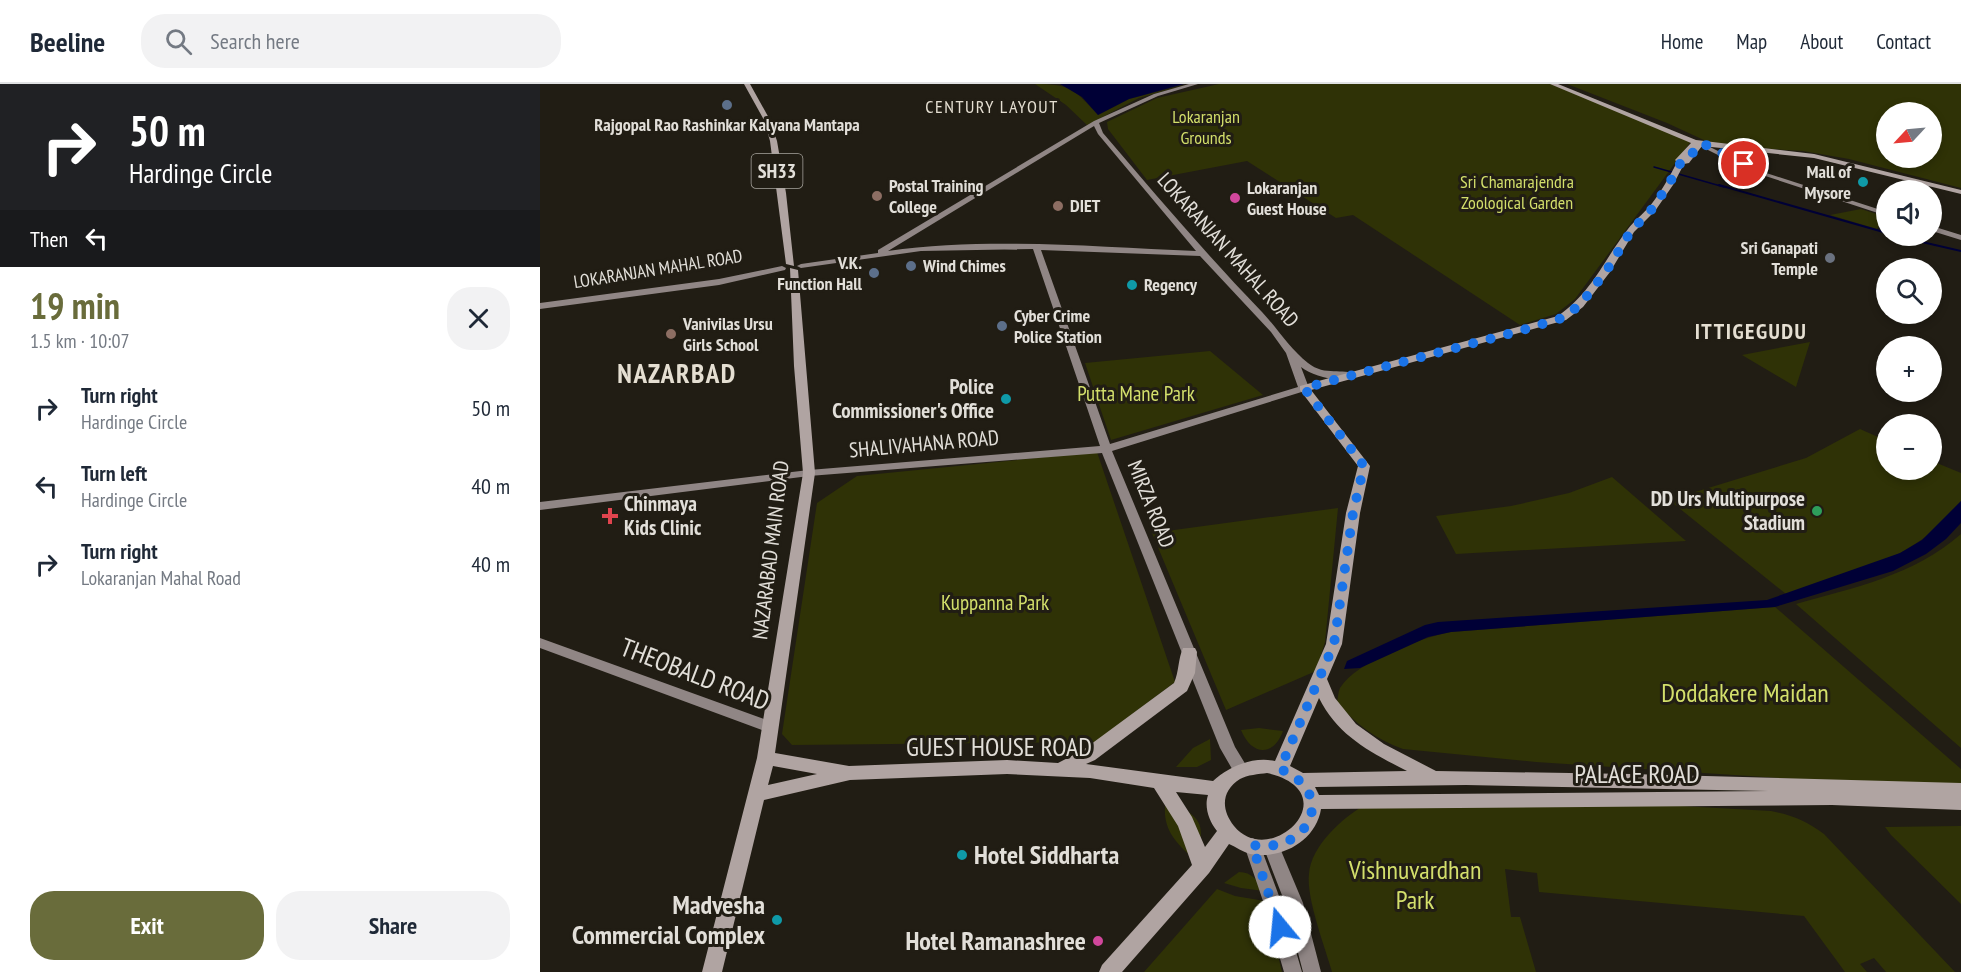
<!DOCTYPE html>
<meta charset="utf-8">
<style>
:root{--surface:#fff;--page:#f2f2f3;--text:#1f2937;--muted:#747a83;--line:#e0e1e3;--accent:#696c3b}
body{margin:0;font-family:"PT Sans Narrow",sans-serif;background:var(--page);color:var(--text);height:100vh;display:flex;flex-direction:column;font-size:22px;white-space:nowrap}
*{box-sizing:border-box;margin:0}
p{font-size:20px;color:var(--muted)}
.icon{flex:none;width:33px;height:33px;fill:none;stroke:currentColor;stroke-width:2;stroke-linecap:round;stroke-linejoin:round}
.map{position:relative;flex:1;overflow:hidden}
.drawer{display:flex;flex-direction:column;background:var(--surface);width:540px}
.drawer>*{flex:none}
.hud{background:#202124;color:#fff;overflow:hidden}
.needle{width:39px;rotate:244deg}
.controls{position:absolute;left:1336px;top:18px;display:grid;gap:12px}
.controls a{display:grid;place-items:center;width:66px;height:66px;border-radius:50%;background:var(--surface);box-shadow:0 3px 9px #0003;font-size:30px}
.pin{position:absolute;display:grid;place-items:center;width:51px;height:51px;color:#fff;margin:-26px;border:3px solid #fff;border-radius:50%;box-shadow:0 2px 6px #0007}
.me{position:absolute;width:66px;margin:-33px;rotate:343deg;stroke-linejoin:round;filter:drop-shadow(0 0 4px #0008)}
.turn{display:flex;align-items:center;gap:21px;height:126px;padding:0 30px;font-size:27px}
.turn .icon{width:78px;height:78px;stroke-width:2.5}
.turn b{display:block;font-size:42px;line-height:51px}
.then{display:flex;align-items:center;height:57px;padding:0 30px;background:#0003;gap:12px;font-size:22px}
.round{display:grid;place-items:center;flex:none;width:63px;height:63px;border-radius:24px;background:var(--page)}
.summary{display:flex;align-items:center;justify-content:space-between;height:102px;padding:0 30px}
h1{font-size:36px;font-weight:700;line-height:45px;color:var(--accent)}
.action{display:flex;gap:12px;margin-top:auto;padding:12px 30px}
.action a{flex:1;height:69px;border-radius:24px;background:var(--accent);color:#fff;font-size:24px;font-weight:700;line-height:69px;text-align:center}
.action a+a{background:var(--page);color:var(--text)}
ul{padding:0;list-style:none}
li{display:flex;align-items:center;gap:18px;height:78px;padding:0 30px}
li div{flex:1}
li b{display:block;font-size:22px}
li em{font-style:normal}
header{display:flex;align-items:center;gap:36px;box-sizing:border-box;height:84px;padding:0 30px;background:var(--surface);border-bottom:2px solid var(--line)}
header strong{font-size:28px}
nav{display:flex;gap:33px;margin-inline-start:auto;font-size:21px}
.search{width:420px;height:54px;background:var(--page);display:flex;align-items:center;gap:15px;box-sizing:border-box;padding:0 21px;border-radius:24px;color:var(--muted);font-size:22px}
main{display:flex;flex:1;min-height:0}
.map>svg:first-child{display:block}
.green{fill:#2f3206;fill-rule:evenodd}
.water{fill:#000036}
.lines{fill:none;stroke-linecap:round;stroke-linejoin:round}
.stream-far1{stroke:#000036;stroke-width:1.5}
.stream{stroke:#000036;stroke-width:2}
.secondary{fill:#908685;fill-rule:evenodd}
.primary{fill:#b0a4a2;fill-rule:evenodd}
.route{stroke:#1a73e8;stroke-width:10;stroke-dasharray:0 18}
.service-dot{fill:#5c6f8a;stroke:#211d14;stroke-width:2}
.culture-dot{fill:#0f9aa8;stroke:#211d14;stroke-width:2}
.education-dot{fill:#8d6e63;stroke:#211d14;stroke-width:2}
.hotel-dot{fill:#d1479c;stroke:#211d14;stroke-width:2}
.worship-dot{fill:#6b7280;stroke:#211d14;stroke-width:2}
.leisure-dot{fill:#2e9e5b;stroke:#211d14;stroke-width:2}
.health-dot{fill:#e0444e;stroke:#211d14;stroke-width:2}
.labels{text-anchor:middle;stroke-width:6;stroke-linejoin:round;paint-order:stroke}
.far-neighbourhood-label{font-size:18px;letter-spacing:1.5px;fill:#e5dfd2;stroke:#211d14}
.far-park-label{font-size:18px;fill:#d3df6b;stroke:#211d14}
.far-poi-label{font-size:18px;font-weight:bold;fill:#e2dfd9;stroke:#211d14;text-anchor:start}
.far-street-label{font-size:18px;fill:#e2dfd9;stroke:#211d14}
.shield{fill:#211d14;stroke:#a8a59e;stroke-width:1.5}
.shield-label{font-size:20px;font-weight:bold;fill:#e2dfd9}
.street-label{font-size:21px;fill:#e2dfd9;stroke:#211d14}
.poi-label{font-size:21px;font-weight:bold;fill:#e2dfd9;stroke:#211d14;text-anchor:end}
.park-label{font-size:21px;fill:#d3df6b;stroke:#211d14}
.far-district-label{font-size:22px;font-weight:bold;letter-spacing:1.5px;fill:#e5dfd2;stroke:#211d14}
.near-street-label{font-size:26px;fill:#e2dfd9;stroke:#211d14}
.near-park-label{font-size:26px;fill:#d3df6b;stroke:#211d14}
.near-poi-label{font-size:26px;font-weight:bold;fill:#e2dfd9;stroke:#211d14;text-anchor:end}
.district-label{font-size:27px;font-weight:bold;letter-spacing:1.5px;fill:#e5dfd2;stroke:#211d14}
</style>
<header>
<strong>Beeline</strong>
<div class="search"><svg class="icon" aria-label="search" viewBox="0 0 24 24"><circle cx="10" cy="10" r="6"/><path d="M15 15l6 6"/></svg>Search here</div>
<nav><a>Home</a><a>Map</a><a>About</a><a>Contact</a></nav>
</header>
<main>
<section class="drawer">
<div class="hud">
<div class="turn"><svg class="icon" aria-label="right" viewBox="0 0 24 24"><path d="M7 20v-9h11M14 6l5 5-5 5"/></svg><div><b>50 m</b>Hardinge Circle</div></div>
<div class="then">Then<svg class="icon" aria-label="left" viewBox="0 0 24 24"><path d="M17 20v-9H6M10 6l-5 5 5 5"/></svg></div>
</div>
<div class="summary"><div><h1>19 min</h1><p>1.5 km · 10:07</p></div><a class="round"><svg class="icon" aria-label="close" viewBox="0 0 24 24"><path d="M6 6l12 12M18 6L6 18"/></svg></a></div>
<ul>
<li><svg class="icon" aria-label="right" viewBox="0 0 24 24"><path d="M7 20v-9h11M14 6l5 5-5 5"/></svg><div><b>Turn right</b><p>Hardinge Circle</p></div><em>50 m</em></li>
<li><svg class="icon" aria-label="left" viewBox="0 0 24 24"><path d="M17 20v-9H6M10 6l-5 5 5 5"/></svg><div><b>Turn left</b><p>Hardinge Circle</p></div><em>40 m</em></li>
<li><svg class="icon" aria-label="right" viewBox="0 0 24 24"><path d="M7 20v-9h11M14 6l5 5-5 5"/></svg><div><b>Turn right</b><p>Lokaranjan Mahal Road</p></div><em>40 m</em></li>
</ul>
<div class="action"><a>Exit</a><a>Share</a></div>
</section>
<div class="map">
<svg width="1421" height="888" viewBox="0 0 1421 888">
<rect width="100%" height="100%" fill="#211d14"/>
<path class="green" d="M 495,0 C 531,0 534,5 558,31 L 589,15 L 648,0 L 599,14 L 547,41 L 526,21 Z
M 679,0 L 1011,0 L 1152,56 L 1035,215 L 1016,230 L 980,241 L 813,131 L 796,134 L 707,77 L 607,96 L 568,45 L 567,38 L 617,14 Z
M 1027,0 L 1421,0 L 1421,104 L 1309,75 L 1263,67 L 1216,64 L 1166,57 L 1127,39 ZM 1347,28 L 1392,28 L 1392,74 L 1347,74 Z
M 1321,125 L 1346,133 L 1337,145 L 1290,131 Z
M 1270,258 L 1256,303 L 1202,271 Z
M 670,267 L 723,311 L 571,356 L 545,279 Z
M 1320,345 L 1347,357 L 1347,386 L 1392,386 L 1392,377 L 1421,389 L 1421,417 C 1408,430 1396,446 1381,456 C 1343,484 1290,495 1246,510 L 1129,416 L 1266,374 Z
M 557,368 L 635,598 L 555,658 L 252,661 L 242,650 L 277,419 L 317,392 Z
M 1072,393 L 1146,457 L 916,470 L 896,432 L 971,422 L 1029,409 Z
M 798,424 L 785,558 L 776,587 L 686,626 L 612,449 Z
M 1421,450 L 1421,664 L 1256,520 C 1313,504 1375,491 1421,450 Z
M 1235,523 L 1421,685 L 1421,706 L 996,678 L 863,665 C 837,656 814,639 797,618 C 798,614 798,608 800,604 C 817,577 880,554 911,548 Z
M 719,644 L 743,647 C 733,674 711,671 701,646 Z
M 670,655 L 671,676 L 657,683 L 636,683 L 653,664 Z
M 884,710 L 926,710 L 1231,727 C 1252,731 1267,737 1284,750 L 1415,888 L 1346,888 L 1334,874 L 1320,880 L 1327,888 L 1305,888 L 1264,832 L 999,808 L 997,789 L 965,785 L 971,833 L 980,833 L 996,888 L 792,888 C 785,863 766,814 769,790 C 771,762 802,734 825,721 C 839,714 868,713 884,710 Z
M 626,715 C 657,731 671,739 653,774 C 633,757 621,742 626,715 Z
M 1421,742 L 1421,820 L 1351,751 L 1345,743 Z
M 699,788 C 712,788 718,797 724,807 L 701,804 L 684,799 Z
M 677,805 L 695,812 L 725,817 L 742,888 L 604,888 Z"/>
<path class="water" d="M 520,0 L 644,0 L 589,15 L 558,31 L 542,13 Z
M 1421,417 L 1421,439 L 1406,455 L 1386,470 L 1353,487 L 1235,523 L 911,548 L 888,553 L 820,584 L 804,585 L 807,577 L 885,541 L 898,538 L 1227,516 L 1360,469 L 1382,456 Z"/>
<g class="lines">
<path class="stream-far1" d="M 1114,83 L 1184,103"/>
<path class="stream" d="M 1179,101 L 1347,149
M 1356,152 L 1421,167"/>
<path class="secondary" d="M 649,0 L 658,0 L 618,12 L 559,39 L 563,49 C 615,110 666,170 722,228 C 738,245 750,265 768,279 C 785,293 804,283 815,291 C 801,300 774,293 761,283 L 769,304 L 768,306 L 572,367 L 695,663 L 709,686 L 707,690 L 701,692 L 695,690 L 680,664 L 562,369 L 269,392 L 0,426 L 0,418 L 269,386 L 560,362 L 493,165 L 381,167 L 261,184 L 257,182 L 261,180 L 338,169 L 338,166 L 554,37 L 614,10 ZM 554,42 L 558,50 L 656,167 C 554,163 449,153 348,167 ZM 501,166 L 660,172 L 731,248 L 746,269 L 758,303 L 570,360 Z
M 1160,58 L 1214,85 L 1347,128 L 1347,132 L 1210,87 L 1158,61 L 1158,59 Z
M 1392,142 L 1421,151 L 1421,156 L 1392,147 Z
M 242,182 L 246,184 L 245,186 L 179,201 L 0,225 L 0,219 L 179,195 Z
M 0,554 L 235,639 L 237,643 L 235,647 L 230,649 L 225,647 L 0,564 Z
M 712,754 L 718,756 L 720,761 L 742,820 L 762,888 L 744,888 L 724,820 L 704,761 L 706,756 Z
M 731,755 L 737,757 L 763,819 L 781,888 L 763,888 L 745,819 L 723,762 L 725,757 Z"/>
<path class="primary" d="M 204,0 L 210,0 L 230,36 L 237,57 L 246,109 L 254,182 L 246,180 L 230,57 L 224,36 Z
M 1010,0 L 1018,0 L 1156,56 L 1274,70 L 1421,106 L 1421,110 L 1274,74 L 1162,62 L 1149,79 L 1144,80 L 1133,101 L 1115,127 L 1094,148 L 1070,188 L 1043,223 L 1026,236 L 771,306 L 830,382 L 820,429 L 802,560 L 787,595 L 795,614 L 816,640 L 844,660 L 896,687 L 1091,690 L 1421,699 L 1421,726 L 1292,721 L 781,725 C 776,757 741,776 710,770 C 703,768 696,763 689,760 L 669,789 L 582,888 L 559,888 L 562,881 L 652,781 L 638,742 L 614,704 L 550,694 L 467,690 L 310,696 L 224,716 L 182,888 L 162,888 L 217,674 L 263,389 L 254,282 L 250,184 L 258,186 L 275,389 L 235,669 L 309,682 L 467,676 L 518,679 L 543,666 L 634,599 C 639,588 638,575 643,564 L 655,564 L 657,568 L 655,589 L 647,607 L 555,676 L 546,680 L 673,697 C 688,683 713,672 735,677 L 786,560 L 806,429 L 818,382 L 760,306 L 760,302 L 1018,232 C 1053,207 1063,177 1088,145 C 1094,137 1103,130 1110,122 C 1121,108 1129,94 1137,78 L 1135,76 L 1151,59 ZM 779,614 C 798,652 830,668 867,687 L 763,689 L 750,682 ZM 233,682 L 277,690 L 228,701 ZM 727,689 C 810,708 731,787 694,742 C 681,726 681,707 700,695 C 707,691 719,690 727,689 ZM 926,701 L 1228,707 L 779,711 L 775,703 ZM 636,708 L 668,711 C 664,723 669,737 677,747 L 665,763 L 652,733 Z"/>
</g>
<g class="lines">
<path class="route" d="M 740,843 L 712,761 C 767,771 800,710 740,685 L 794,560 L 813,429 L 824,382 L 764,304 L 976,248 L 1022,234 L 1040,221 L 1067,186 L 1091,147 L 1112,125 L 1129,100 L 1141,78 L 1146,77 L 1160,60 L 1164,60 L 1204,80"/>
</g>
<g class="service-dot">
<circle cx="187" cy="21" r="6"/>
<circle cx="371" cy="182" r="6"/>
<circle cx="334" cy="189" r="6"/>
<circle cx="462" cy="242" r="6"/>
</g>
<g class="culture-dot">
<circle cx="1323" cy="98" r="6"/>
<circle cx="592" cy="201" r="6"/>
<circle cx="466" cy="315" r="6"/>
<circle cx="422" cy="771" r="6"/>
<circle cx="237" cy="836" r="6"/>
</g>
<g class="education-dot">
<circle cx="337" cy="112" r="6"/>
<circle cx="518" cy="122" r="6"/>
<circle cx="131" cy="250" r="6"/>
</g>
<g class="hotel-dot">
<circle cx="695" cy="114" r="6"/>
<circle cx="558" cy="857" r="6"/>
</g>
<circle class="worship-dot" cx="1290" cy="174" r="6"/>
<circle class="leisure-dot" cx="1277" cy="427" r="6"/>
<path class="health-dot" d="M67 423h6v6h6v6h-6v6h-6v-6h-6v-6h6z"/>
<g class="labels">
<g class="far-neighbourhood-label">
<text x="452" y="29">CENTURY LAYOUT</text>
</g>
<g class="far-park-label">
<text x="666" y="39">Lokaranjan<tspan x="666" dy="21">Grounds</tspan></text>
<text x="977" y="104">Sri Chamarajendra<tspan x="977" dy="21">Zoological Garden</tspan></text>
</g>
<g class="far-poi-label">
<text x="187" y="47" text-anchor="middle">Rajgopal Rao Rashinkar Kalyana Mantapa</text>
<text x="1311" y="94" text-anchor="end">Mall of<tspan x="1311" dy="21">Mysore</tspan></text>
<text x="349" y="108">Postal Training<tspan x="349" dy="21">College</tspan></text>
<text x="707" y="110">Lokaranjan<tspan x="707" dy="21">Guest House</tspan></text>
<text x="530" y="128">DIET</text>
<text x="1278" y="170" text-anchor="end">Sri Ganapati<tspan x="1278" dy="21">Temple</tspan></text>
<text x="322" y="185" text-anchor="end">V.K.<tspan x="322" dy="21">Function Hall</tspan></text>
<text x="383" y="188">Wind Chimes</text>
<text x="604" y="207">Regency</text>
<text x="474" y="238">Cyber Crime<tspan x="474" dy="21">Police Station</tspan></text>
<text x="143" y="246">Vanivilas Ursu<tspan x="143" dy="21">Girls School</tspan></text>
</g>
<g class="far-street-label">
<text transform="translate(118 185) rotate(-9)" y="6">LOKARANJAN MAHAL ROAD</text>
</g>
<rect class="shield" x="211.5" y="70" width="51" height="34" rx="4.5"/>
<g class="shield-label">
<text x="237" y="94">SH33</text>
</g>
<g class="street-label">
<text transform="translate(688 166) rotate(48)" y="7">LOKARANJAN MAHAL ROAD</text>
<text transform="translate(384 360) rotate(-5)" y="7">SHALIVAHANA ROAD</text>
<text transform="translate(611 420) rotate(68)" y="7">MIRZA ROAD</text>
<text transform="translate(231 466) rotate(-83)" y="7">NAZARABAD MAIN ROAD</text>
</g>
<g class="poi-label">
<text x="454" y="310">Police<tspan x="454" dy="24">Commissioner's Office</tspan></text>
<text x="1265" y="422">DD Urs Multipurpose<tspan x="1265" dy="24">Stadium</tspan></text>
<text x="84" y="427" text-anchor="start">Chinmaya<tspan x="84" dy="24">Kids Clinic</tspan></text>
</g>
<g class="park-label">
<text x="596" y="317">Putta Mane Park</text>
<text x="455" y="526">Kuppanna Park</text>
</g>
<g class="far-district-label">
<text x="1211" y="255">ITTIGEGUDU</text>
</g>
<g class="near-street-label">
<text transform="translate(155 590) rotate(21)" y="9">THEOBALD ROAD</text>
<text x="459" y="672">GUEST HOUSE ROAD</text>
<text x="1097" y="699">PALACE ROAD</text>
</g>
<g class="near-park-label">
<text x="1205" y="618">Doddakere Maidan</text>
<text x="875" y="795">Vishnuvardhan<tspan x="875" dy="30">Park</tspan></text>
</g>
<g class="near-poi-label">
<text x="434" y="780" text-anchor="start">Hotel Siddharta</text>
<text x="225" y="830">Madvesha<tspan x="225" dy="30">Commercial Complex</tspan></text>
<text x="546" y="866">Hotel Ramanashree</text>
</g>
<g class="district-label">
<text x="137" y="299">NAZARBAD</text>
</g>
</g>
</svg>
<div class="controls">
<a><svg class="needle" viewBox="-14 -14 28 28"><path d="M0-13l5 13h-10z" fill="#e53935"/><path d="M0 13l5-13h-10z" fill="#747a83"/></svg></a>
<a><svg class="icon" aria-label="sound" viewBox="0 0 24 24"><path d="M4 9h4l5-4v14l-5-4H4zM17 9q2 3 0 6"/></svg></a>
<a><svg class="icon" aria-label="search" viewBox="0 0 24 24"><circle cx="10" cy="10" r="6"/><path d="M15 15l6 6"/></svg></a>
<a>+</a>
<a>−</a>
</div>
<div class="pin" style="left:1204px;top:80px;background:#d93025"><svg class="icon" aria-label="arrive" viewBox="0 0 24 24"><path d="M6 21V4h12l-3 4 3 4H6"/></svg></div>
<svg class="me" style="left:740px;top:843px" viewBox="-20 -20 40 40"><circle r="19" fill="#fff"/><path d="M0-13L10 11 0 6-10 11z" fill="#1a73e8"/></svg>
</div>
</main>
